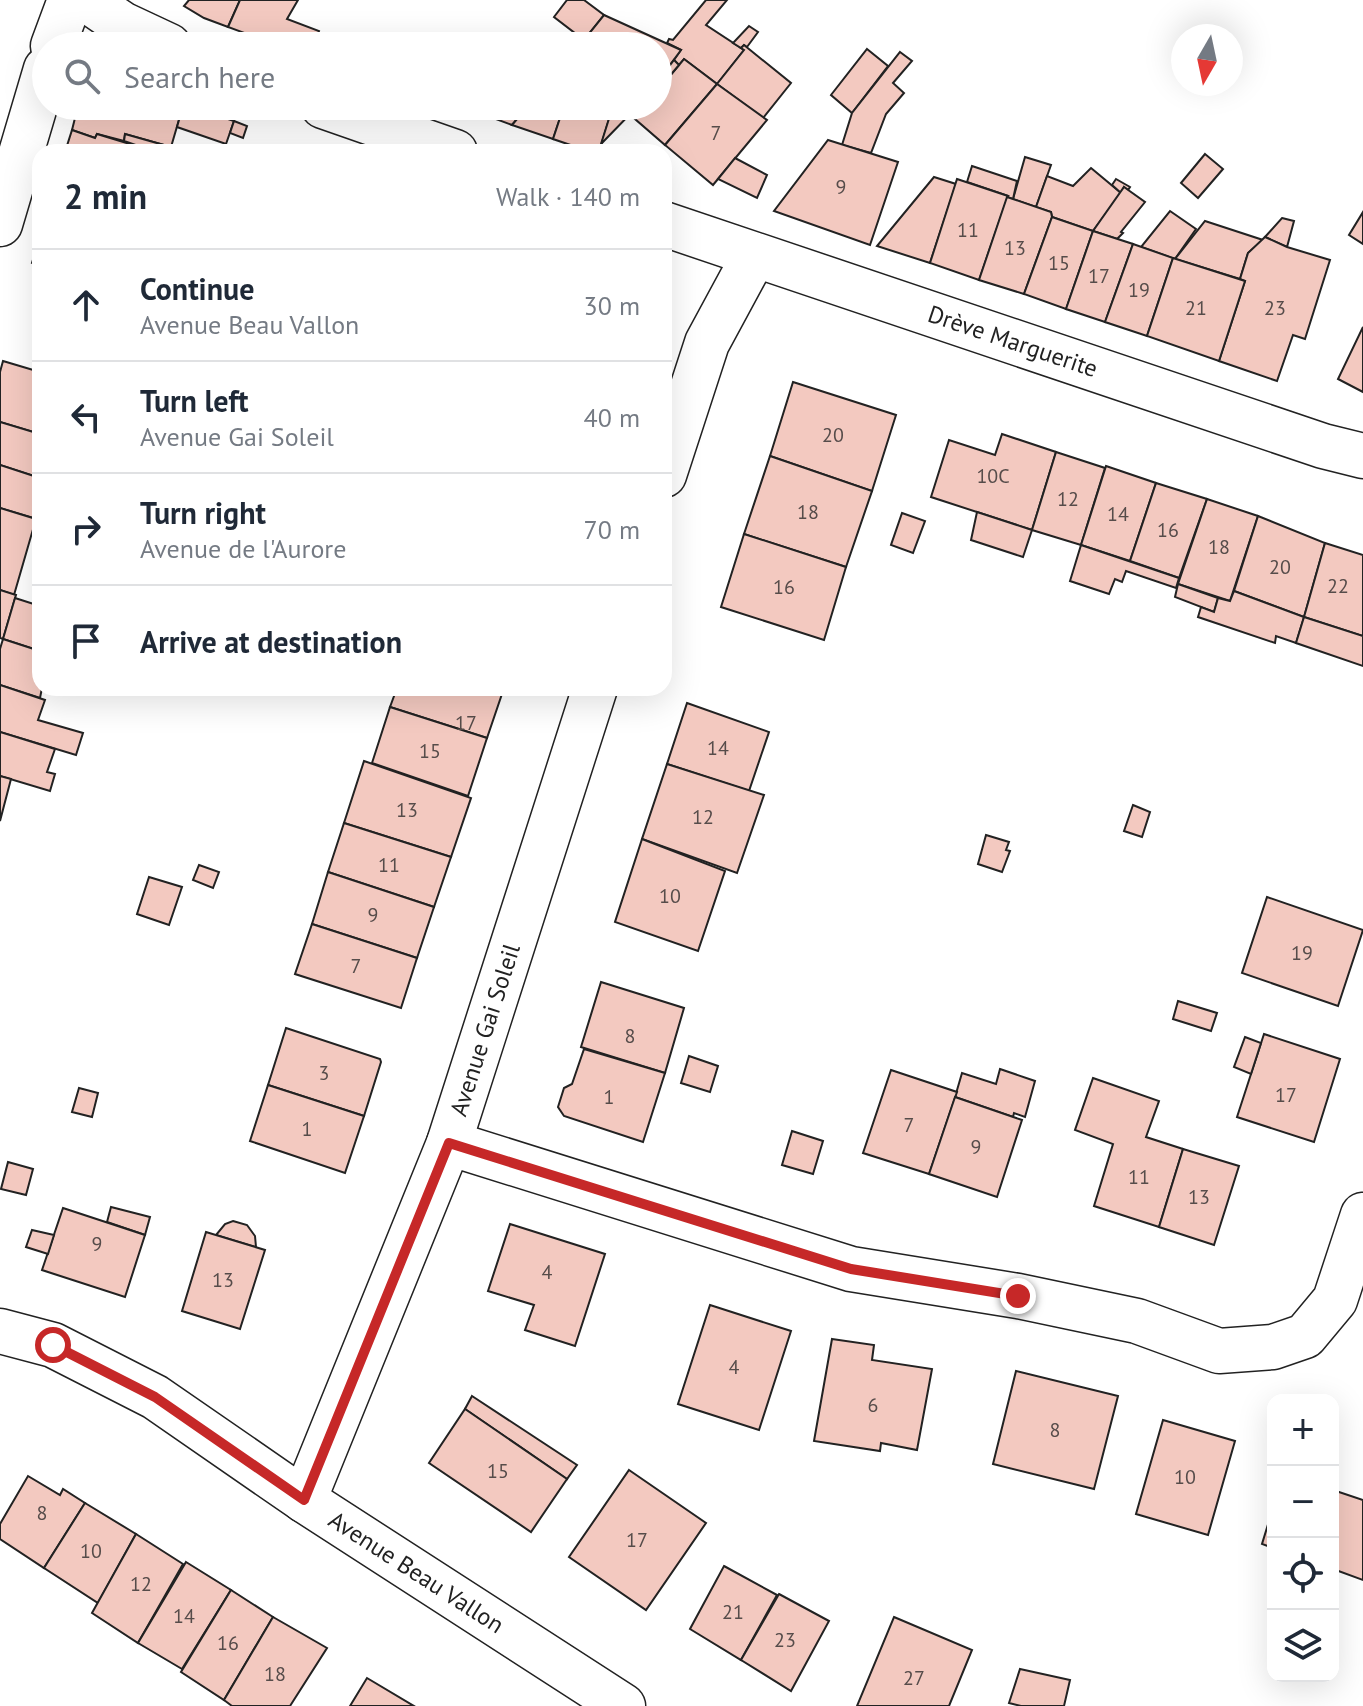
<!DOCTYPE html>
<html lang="en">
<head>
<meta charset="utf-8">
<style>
	:root { --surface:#fff; --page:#f2f2f3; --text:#1f2937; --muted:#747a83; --line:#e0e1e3 }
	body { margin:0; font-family:"PT Sans",sans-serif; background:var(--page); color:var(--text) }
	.controls { position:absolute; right:24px; bottom:24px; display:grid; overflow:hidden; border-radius:16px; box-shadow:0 8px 32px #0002 }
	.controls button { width:72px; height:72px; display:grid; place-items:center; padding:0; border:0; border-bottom:2px solid var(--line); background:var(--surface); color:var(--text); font:40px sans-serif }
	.compass { position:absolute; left:1171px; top:24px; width:72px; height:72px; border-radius:50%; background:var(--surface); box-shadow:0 8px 32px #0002; rotate:189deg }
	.stop { position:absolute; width:24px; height:24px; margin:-18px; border:6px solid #c62828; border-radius:50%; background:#fff }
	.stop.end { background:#c62828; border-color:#fff; box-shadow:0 2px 8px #0008 }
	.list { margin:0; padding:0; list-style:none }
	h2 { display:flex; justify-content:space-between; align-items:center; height:104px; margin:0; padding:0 32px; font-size:34px }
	h2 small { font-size:26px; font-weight:400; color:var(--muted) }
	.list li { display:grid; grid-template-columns:52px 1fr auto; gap:24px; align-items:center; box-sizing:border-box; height:112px; padding:0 32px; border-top:2px solid var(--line) }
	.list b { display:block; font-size:30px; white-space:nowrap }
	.list p { margin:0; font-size:26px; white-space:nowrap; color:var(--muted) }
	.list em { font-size:26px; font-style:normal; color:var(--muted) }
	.icon { flex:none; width:44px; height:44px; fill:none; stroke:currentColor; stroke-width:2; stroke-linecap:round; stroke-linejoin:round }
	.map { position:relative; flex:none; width:1363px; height:1706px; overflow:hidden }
	.search { position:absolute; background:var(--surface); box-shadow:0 8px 32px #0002; left:32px; top:32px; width:640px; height:88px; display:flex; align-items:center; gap:20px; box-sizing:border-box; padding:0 28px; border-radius:44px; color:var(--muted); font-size:30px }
	.panel { position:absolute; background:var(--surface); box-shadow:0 8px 32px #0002; left:32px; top:144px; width:640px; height:552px; border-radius:24px }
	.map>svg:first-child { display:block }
	.building { fill:#f3c9c0; stroke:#222; stroke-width:2 }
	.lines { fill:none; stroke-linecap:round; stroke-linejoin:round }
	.minor-casing { stroke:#222; stroke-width:47 }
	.minor { stroke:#fff; stroke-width:44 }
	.route { stroke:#c62828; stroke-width:10 }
	.labels { text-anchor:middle; stroke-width:6; stroke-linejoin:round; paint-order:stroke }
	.number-label { font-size:20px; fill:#564c4a }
	.street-label { font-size:24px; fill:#222; stroke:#fff }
</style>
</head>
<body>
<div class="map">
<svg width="1363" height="1706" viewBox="0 0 1363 1706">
	<rect width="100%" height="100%" fill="#fff"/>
	<g class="building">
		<path d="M189,0H240L228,27L204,18L184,6Z"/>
		<path d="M240,0H298L287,19L319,31L314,46H280L228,27Z"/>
		<path d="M567,0H584L604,15L584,40L554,17Z"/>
		<path d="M706,0H727L706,25L744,50L717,84L684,59L679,65L674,60L681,50L667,43L669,39L673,40Z"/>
		<path d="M604,15L681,50L658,81V46H579Z"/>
		<path d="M749,26L758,32L747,47L744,45L741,48L733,43Z"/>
		<path d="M744,45L791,83L763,118L717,84L744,50L741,48Z"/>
		<path d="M867,49L888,66L852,113L831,95Z"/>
		<path d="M900,52L912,61L893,83L904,93L886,114L871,153L842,145L852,113Z"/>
		<path d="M684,59L717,84L665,145L635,119L645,106H658V90Z"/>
		<path d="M674,60L679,65L658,90V81Z"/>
		<path d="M717,84L767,120L713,185L665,145Z"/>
		<path d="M78,106H183L171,147L125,134L124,141L97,134L95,138L72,130Z"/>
		<path d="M183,106H189L234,121L226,144L177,127Z"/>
		<path d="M492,106H528L512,125L485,115Z"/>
		<path d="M528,106H564L553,139L512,125Z"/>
		<path d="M564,106H613L599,152H591L553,139Z"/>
		<path d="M613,106H638L601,144Z"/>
		<path d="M234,121L247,126L243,138L230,133Z"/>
		<path d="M72,130L95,138L97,134L153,151L152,152H65Z"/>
		<path d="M125,134L171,147L170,152H152L153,151L124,141Z"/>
		<path d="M828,140L898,162L870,245L774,211Z"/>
		<path d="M1205,154L1223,169L1198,198L1181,183Z"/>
		<path d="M1025,157L1051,165L1036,207L1013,199Z"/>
		<path d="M735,158L767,175L757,198L718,179Z"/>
		<path d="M972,166L1017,181L1013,199L1007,197L1008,196L967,182Z"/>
		<path d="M1091,168L1121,193L1093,231L1052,217L1051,212L1036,207L1047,176L1073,186Z"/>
		<path d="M934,177L956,184L930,263L877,246Z"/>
		<path d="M957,179L1008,196L979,280L930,263Z"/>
		<path d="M1116,179L1130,187L1128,190L1124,187L1121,193L1112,185Z"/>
		<path d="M1124,187L1145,202L1121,232L1123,233L1117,239L1093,231Z"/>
		<path d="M1007,197L1051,212L1052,217L1024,294L979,280Z"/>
		<path d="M1170,211L1196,229L1175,259L1141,247Z"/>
		<path d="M1363,212V244L1349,235Z"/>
		<path d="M1052,217L1093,231L1066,309L1024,294Z"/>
		<path d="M1282,218L1294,221L1287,247L1265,237Z"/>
		<path d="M1205,221L1263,240L1248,253L1240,279L1175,259Z"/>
		<path d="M1093,231L1133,244L1105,322L1066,309Z"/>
		<path d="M40,237V266L32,263Z"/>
		<path d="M1265,237L1287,247L1330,260L1305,339L1293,335L1277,381L1219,361L1245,281L1240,279L1248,253Z"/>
		<path d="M1133,244L1173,258L1147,336L1105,322Z"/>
		<path d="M1173,258L1245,281L1219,361L1147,336Z"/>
		<path d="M1363,327V392L1338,379Z"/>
		<path d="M3,361L40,372V434L0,422V372Z"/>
		<path d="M793,382L896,415L872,491L770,456Z"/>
		<path d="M0,422L40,434V478L0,465Z"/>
		<path d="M1002,434L1056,452L1032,530L931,497L949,440L995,455Z"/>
		<path d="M1056,452L1105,468L1081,545L1032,530Z"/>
		<path d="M770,456L872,491L846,567L744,534Z"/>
		<path d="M0,465L40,478V520L0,508Z"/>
		<path d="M1106,466L1156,483L1130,561L1081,545Z"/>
		<path d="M1156,483L1207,499L1179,578L1130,561Z"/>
		<path d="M1207,499L1258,516L1230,601L1178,584Z"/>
		<path d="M0,508L36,519L14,595L0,590Z"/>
		<path d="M977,512L1032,530L1023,557L971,540Z"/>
		<path d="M902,513L925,521L913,553L891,545Z"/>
		<path d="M1258,516L1325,543L1304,617L1234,591Z"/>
		<path d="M744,534L846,567L824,640L721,607Z"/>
		<path d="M1325,543L1363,555V636L1304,617Z"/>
		<path d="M1081,545L1179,578L1176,588L1126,571L1122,582L1115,579L1109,594L1070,581Z"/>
		<path d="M1178,584L1218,598L1214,612L1175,597Z"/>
		<path d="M0,590L16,595L3,639L0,638Z"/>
		<path d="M1234,591L1304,617L1296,643L1276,636L1275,643L1198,617L1201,607L1214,612L1218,598L1230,601Z"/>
		<path d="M15,598L40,606V651L3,639Z"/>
		<path d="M1304,617L1363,636V666L1296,643Z"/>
		<path d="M3,639L40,651V688H42L40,698L0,685V649Z"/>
		<path d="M0,685L45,700L38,720L83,733L76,755L0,732Z"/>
		<path d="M397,688H504L487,738L390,707Z"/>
		<path d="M687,703L769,732L749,791L667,764Z"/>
		<path d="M390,707L487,738L468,796L372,763Z"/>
		<path d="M0,732L55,749L47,772L55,774L50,791L0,776Z"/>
		<path d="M364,761L471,798L451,857L344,823Z"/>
		<path d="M667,764L764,795L737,873L642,839Z"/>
		<path d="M0,776L11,779L0,821Z"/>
		<path d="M1133,805L1150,812L1142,837L1124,831Z"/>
		<path d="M344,823L451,857L434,907L328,872Z"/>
		<path d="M986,835L1009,842L1006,850L1010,851L1002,872L978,864Z"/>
		<path d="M642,839L725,871L698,951L615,922Z"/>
		<path d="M199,865L219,872L213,888L193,880Z"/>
		<path d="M328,872L434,907L417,958L312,924Z"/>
		<path d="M149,877L182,887L169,925L137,914Z"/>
		<path d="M1267,897L1363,930L1338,1006L1242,973Z"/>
		<path d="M312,924L417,958L401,1008L295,974Z"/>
		<path d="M601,982L684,1008L665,1073L581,1047Z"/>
		<path d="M1178,1001L1217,1013L1211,1031L1173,1019Z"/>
		<path d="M286,1028L380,1059L381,1062L364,1116L268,1085Z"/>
		<path d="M1264,1034L1340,1059L1314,1142L1237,1117Z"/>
		<path d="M1245,1037L1261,1043L1251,1074L1234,1067Z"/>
		<path d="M584,1049L665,1073L643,1142L564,1116L558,1107L564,1088L572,1084Z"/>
		<path d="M689,1056L718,1066L710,1092L681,1083Z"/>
		<path d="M1000,1069L1035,1081L1025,1117L1014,1113L1013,1117L955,1097L962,1073L996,1084Z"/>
		<path d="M891,1070L957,1092L929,1174L863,1153Z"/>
		<path d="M1093,1078L1159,1101L1146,1137L1183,1149L1159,1227L1094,1206L1113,1144L1075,1130Z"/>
		<path d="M268,1085L364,1116L345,1173L250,1141Z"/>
		<path d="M79,1088L98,1093L92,1117L72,1112Z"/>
		<path d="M955,1097L1022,1120L997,1197L929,1174Z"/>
		<path d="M792,1131L823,1141L813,1174L782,1165Z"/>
		<path d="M1183,1149L1239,1166L1214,1245L1159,1227Z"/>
		<path d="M8,1162L33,1169L26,1195L1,1189Z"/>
		<path d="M111,1207L150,1217L145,1235L107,1222Z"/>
		<path d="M63,1208L145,1235L125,1297L42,1270Z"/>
		<path d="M233,1221L247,1225L255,1236L256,1247L216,1235L225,1224Z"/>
		<path d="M510,1224L605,1254L575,1346L525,1330L534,1305L488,1291Z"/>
		<path d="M32,1230L54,1235L48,1254L26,1247Z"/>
		<path d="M206,1232L265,1250L240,1329L182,1311Z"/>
		<path d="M710,1305L791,1331L759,1430L678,1404Z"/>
		<path d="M832,1339L874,1345L872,1360L932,1369L917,1450L881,1443L880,1451L814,1441Z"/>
		<path d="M1016,1371L1118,1396L1094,1489L993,1464Z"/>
		<path d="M472,1396L577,1465L567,1479L465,1409Z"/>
		<path d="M465,1409L567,1479L531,1532L429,1463Z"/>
		<path d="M1163,1420L1235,1441L1208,1535L1136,1514Z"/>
		<path d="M629,1470L706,1523L646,1610L569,1557Z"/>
		<path d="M28,1476L60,1495L63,1489L85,1503L44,1568L0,1539V1524Z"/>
		<path d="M1333,1490L1363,1500V1580L1333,1569Z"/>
		<path d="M85,1503L136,1534L98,1603L44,1568Z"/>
		<path d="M1273,1508V1548L1262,1544Z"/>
		<path d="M136,1534L183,1564L138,1643L92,1613Z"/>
		<path d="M186,1562L231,1590L182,1669L138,1643Z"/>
		<path d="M724,1566L777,1595L741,1660L690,1629Z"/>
		<path d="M231,1590L273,1617L224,1700L181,1672Z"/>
		<path d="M779,1594L829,1621L791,1691L741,1660Z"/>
		<path d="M273,1617L327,1648L290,1706H232L224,1700Z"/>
		<path d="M894,1617L972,1650L949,1706H857Z"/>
		<path d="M1020,1669L1070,1680L1064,1706H1021L1009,1703Z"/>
		<path d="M367,1678L414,1706H350Z"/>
	</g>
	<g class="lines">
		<g class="minor-casing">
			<g id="minor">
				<path d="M87,0L122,24L169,46"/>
				<path d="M53,46L70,0"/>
				<path d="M323,106L455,152"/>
				<path d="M0,224L46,69"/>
				<path id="s1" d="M664,224L1323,446L1363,456"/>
				<path d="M664,475L707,343L754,256"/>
				<path d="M449,1143L851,1269L1018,1296L1137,1321L1219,1351L1273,1347L1305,1336L1335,1300L1363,1215"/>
				<path id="s2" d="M0,1331L53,1345L155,1397L304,1500L623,1706"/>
				<path id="s3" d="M304,1500L449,1143L595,688"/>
			</g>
		</g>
		<use href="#minor" class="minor"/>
	</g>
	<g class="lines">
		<path class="route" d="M53,1345L155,1397L304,1500L449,1143L851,1269L1018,1296"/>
	</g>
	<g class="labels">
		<g class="number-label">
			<text x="716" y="140">7</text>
			<text x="841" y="194">9</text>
			<text x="968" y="237">11</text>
			<text x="1015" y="255">13</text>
			<text x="1059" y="270">15</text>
			<text x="1099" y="283">17</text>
			<text x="1139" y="297">19</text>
			<text x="1196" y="315">21</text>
			<text x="1275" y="315">23</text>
			<text x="833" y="442">20</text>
			<text x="993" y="483">10C</text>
			<text x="1068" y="506">12</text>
			<text x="808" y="519">18</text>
			<text x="1118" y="521">14</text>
			<text x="1168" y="537">16</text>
			<text x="1219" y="554">18</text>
			<text x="1280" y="574">20</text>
			<text x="1338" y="593">22</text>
			<text x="784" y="594">16</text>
			<text x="466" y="730">17</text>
			<text x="718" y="755">14</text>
			<text x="430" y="758">15</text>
			<text x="407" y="817">13</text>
			<text x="703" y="824">12</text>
			<text x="389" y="872">11</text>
			<text x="670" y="903">10</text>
			<text x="373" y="922">9</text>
			<text x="1302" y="960">19</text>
			<text x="356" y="973">7</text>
			<text x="630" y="1043">8</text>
			<text x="324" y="1080">3</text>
			<text x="1286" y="1102">17</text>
			<text x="609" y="1104">1</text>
			<text x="909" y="1132">7</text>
			<text x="307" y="1136">1</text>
			<text x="976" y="1154">9</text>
			<text x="1139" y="1184">11</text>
			<text x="1199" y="1204">13</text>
			<text x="97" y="1251">9</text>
			<text x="547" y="1279">4</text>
			<text x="223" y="1287">13</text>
			<text x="734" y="1374">4</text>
			<text x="873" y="1412">6</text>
			<text x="1055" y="1437">8</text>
			<text x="498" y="1478">15</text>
			<text x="1185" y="1484">10</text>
			<text x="42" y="1520">8</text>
			<text x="637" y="1547">17</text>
			<text x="91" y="1558">10</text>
			<text x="141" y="1591">12</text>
			<text x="733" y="1619">21</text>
			<text x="184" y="1623">14</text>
			<text x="785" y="1647">23</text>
			<text x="228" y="1650">16</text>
			<text x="275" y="1681">18</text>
			<text x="914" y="1685">27</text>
		</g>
		<g class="street-label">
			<text dy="8" stroke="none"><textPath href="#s1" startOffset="368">Drève Marguerite</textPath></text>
			<text dy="8" stroke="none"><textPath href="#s3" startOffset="504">Avenue Gai Soleil</textPath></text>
			<text dy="8" stroke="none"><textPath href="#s2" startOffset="484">Avenue Beau Vallon</textPath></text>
		</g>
	</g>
</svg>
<div class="controls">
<button>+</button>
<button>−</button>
<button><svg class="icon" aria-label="locate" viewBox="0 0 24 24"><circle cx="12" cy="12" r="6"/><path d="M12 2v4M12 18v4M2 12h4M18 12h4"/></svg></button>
<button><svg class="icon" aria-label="layers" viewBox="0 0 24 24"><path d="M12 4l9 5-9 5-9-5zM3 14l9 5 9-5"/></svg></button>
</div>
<svg class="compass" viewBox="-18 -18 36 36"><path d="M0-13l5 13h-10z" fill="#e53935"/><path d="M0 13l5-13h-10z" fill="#747a83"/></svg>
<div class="stop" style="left:53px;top:1345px"></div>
<div class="stop end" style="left:1018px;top:1296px"></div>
<div class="search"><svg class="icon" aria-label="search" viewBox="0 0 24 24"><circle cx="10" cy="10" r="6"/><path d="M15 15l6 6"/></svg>Search here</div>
<section class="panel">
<h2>2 min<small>Walk · 140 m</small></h2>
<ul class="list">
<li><svg class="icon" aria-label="ahead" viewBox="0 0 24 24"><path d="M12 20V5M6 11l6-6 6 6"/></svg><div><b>Continue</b><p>Avenue Beau Vallon</p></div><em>30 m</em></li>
<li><svg class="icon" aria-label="left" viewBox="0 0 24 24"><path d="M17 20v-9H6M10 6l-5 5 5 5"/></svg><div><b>Turn left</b><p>Avenue Gai Soleil</p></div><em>40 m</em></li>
<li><svg class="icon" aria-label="right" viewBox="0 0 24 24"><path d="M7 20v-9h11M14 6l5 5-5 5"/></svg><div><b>Turn right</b><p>Avenue de l'Aurore</p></div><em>70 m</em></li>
<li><svg class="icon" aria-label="arrive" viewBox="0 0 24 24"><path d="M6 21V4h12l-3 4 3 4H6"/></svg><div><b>Arrive at destination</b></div></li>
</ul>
</section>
</div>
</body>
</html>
